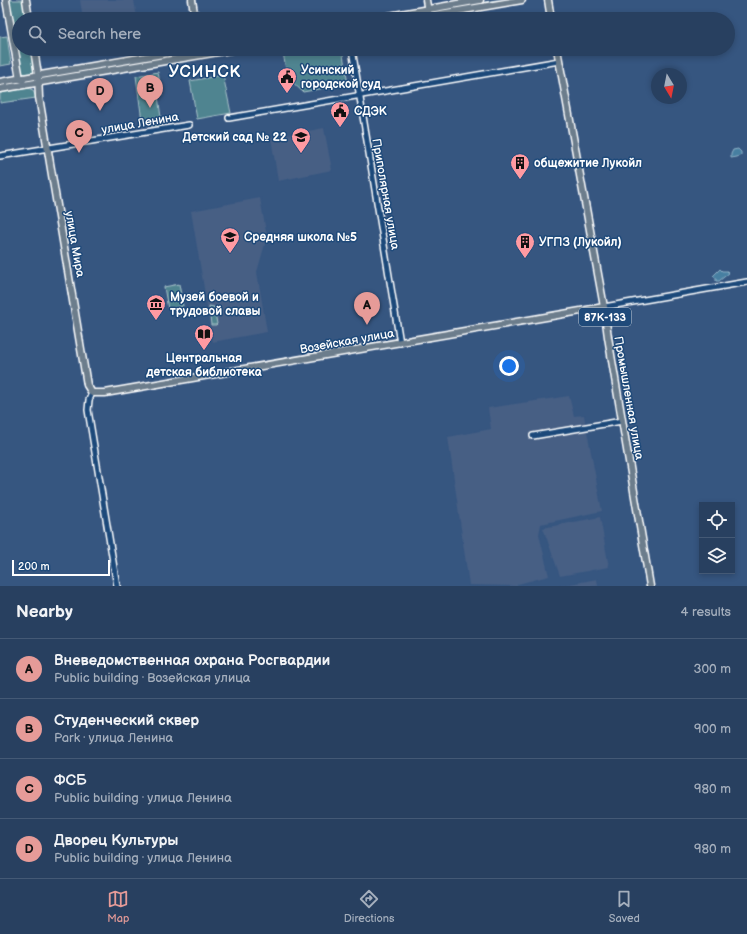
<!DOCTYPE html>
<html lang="en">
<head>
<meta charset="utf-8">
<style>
	:root { --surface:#284060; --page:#304766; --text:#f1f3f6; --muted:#a5afbd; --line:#445975; --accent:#e69b98 }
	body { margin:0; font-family:"Balsamiq Sans",sans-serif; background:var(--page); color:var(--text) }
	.controls { position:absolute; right:12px; bottom:12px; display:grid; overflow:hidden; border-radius:0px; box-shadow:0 2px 6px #0003 }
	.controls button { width:36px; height:36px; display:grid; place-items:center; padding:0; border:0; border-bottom:1px solid var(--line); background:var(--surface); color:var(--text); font:20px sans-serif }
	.compass { position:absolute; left:651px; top:68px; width:36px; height:36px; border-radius:50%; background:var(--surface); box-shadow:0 2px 6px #0003; rotate:170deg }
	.scale { position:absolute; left:12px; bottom:10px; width:98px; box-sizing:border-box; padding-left:4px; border:2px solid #fff; border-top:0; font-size:11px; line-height:14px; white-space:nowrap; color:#fff; -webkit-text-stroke:3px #1f4a7a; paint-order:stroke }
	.you { position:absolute; left:509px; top:366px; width:14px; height:14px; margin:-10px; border:3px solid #fff; border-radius:50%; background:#1a73e8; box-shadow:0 0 0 6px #1a73e833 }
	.badge { display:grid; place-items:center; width:26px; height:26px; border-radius:50%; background:var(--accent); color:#111; font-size:13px; font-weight:700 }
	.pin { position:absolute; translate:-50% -33px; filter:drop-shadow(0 1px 2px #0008) }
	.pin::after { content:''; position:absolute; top:21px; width:14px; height:12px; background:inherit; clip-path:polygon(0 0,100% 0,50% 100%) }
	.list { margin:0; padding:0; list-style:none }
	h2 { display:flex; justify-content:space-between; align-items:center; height:52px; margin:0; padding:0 16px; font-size:17px }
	h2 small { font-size:13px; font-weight:400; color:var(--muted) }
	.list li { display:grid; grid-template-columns:26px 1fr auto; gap:12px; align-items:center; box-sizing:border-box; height:60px; padding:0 16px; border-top:1px solid var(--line) }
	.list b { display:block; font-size:15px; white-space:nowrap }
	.list p { margin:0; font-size:13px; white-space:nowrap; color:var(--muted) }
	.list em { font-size:13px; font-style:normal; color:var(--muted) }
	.icon { flex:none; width:22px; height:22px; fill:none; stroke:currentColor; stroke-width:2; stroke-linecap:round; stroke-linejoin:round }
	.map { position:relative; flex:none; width:747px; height:586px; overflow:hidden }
	.search { position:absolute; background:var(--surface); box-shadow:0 2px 6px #0003; left:12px; right:12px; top:12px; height:44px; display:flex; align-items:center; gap:10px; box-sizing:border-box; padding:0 14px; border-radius:22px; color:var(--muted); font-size:15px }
	.sheet { height:292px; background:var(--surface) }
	nav { display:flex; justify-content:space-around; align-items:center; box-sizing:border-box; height:56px; border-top:1px solid var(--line); background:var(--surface); font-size:11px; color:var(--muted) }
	nav a { display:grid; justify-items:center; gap:2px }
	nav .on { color:var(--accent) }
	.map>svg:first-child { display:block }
	.built { fill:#465f84 }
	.green { fill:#508490; stroke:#a8c2c8 }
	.water { fill:#467fa1; stroke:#90b2c7 }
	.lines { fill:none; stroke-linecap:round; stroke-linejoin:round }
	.minor-casing { stroke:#fff; stroke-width:8 }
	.major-casing { stroke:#fff; stroke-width:9 }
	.minor { stroke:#1f4a7a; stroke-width:5 }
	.major { stroke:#6c7d8c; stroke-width:6 }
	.labels { text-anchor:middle; stroke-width:3; stroke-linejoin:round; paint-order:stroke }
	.shield { fill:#1f4a7a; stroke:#bcc9d7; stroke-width:1 }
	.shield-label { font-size:11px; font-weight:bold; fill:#fff }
	.poi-label { font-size:12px; font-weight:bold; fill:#fff; stroke:#1f4a7a; text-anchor:start }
	.street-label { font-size:12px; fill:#fff; stroke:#1f4a7a }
	.district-label { font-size:16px; font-weight:bold; letter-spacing:1px; fill:#fff; stroke:#1f4a7a }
</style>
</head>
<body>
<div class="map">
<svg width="747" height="586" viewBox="0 0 747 586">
	<rect width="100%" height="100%" fill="#365680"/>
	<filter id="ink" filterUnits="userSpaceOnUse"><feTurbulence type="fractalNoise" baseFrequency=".025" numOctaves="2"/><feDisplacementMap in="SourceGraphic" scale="8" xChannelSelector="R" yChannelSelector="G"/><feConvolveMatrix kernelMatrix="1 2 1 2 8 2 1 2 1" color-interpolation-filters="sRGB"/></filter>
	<g filter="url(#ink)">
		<g class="built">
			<path d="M80,0H134L137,17L128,19H83Z"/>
			<path d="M324,128L332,170L278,181L271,138Z"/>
			<path d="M260,198L267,237L257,272L267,332L213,342L191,211Z"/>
			<path d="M569,396L574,416L584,415L602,511L541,524L539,534L549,576L518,584L517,586L469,585L448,437L491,429L488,408Z"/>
			<path d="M600,517L609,567L560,576L543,528Z"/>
			<path d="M597,579L598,586H560Z"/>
		</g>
		<g class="green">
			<path d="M8,0H23L27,19H19V49H32L35,71L33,73L24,74L21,72Z"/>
			<path d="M496,0H507L434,13V11Z"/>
			<path d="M7,36L11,64L0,66V37Z"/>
			<path d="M300,49H342L348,84L303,92C285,76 287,75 283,52Z"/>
			<path d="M175,55V57L83,73V71Z"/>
			<path d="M158,72L162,95L158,96L162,125L151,126L150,119L142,121L136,76Z"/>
			<path d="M223,75L231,113L197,119L190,81Z"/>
			<path d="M28,88L33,90L36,98L0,103V93Z"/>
			<path d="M179,284L183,306L168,309L164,287Z"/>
			<path d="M209,306L214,307L217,324L216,325H211Z"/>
		</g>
		<g class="water">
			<path d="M738,149L741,152V155L737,157L731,158V154L733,150Z"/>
			<path d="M720,269L722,271H727L729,273L719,281H716V278L713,276Z"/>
		</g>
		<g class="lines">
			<g class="minor-casing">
				<g id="minor">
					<path d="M352,49L400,343"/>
					<path d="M229,118L559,61"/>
					<path d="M0,156L189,125"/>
					<path d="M604,307L747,282"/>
					<path d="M92,393L89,400L88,410L117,586"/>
					<path d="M533,436L622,421"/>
				</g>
			</g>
			<g class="major-casing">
				<g id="major">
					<path d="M6,0L20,79L23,80"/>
					<path d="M26,0L29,19"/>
					<path d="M192,0L195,19"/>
					<path d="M426,0L428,12"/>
					<path d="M548,0L551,19"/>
					<path d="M372,19L480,0"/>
					<path d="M411,19L522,0"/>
					<path d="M34,49L38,75L39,97L87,385L92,393H105L604,307"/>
					<path d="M557,49L604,307L608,337L650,586"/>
					<path d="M0,82L192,49"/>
					<path d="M0,89L236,49"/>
				</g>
			</g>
			<use href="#minor" class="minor"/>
			<use href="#major" class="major"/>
		</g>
	</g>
	<defs>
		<g id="civic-pin" transform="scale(1)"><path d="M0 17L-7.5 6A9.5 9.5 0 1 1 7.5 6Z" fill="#ff9aa2" stroke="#1f4a7a"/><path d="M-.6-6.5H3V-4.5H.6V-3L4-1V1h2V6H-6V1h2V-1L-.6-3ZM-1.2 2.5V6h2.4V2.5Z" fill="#111"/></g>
		<g id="school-pin" transform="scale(1)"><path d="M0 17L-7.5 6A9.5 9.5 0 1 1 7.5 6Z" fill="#ff9aa2" stroke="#1f4a7a"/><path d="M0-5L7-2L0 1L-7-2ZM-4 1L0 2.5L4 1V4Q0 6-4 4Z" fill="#111"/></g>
		<g id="building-pin" transform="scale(1)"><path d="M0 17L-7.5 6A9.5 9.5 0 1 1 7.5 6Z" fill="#ff9aa2" stroke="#1f4a7a"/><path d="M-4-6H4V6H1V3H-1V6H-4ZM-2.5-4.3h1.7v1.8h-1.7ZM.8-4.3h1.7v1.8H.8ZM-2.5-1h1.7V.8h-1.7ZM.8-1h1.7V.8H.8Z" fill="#111"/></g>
		<g id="museum-pin" transform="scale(1)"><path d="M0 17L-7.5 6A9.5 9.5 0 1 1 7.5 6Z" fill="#ff9aa2" stroke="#1f4a7a"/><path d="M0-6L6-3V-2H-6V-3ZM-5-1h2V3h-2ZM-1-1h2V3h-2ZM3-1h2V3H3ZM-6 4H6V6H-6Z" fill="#111"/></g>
		<g id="library-pin" transform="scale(1)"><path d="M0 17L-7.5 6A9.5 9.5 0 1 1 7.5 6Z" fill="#ff9aa2" stroke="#1f4a7a"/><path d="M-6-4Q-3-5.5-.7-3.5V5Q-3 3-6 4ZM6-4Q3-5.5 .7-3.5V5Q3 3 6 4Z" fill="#111"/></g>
	</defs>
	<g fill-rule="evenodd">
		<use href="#civic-pin" x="287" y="77"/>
		<use href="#civic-pin" x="340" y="111"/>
		<use href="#school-pin" x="301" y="137"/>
		<use href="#building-pin" x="520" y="163"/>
		<use href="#school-pin" x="230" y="237"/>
		<use href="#building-pin" x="525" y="242"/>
		<use href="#museum-pin" x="156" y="304"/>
		<use href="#library-pin" x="204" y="334"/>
	</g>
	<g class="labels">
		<rect class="shield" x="579" y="308" width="52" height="18" rx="3"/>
		<g class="shield-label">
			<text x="605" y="321">87К-133</text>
		</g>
		<g class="poi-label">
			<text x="301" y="74">Усинский<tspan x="301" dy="14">городской суд</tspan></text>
			<text x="354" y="115">СДЭК</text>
			<text x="287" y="141" text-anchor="end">Детский сад № 22</text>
			<text x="534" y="167">общежитие Лукойл</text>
			<text x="244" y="241">Средняя школа №5</text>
			<text x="539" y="246">УГПЗ (Лукойл)</text>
			<text x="170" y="301">Музей боевой и<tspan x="170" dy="14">трудовой славы</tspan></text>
			<text x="204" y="362" text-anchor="middle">Центральная<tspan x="204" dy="14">детская библиотека</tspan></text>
		</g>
		<g class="street-label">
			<text transform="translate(140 123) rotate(-10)" y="4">улица Ленина</text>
			<text transform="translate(386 194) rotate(80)" y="4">Приполярная улица</text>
			<text transform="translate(75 244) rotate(80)" y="4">улица Мира</text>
			<text transform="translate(347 341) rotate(-10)" y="4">Возейская улица</text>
			<text transform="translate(629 398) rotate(80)" y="4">Промышленная улица</text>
		</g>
		<g class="district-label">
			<text x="205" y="77">УСИНСК</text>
		</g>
	</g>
</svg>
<div class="controls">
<button><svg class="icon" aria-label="locate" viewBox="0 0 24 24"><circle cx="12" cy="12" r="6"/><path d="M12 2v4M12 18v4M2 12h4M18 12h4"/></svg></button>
<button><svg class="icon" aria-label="layers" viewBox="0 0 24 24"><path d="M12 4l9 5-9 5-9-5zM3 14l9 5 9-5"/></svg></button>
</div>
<svg class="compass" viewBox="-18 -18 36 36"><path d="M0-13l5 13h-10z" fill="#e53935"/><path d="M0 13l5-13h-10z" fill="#a5afbd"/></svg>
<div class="scale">200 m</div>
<div class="you"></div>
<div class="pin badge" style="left:367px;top:325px">A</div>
<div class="pin badge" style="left:150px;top:108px">B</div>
<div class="pin badge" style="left:79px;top:153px">C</div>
<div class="pin badge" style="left:100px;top:111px">D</div>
<div class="search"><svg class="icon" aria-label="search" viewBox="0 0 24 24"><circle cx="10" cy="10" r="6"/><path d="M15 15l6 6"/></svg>Search here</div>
</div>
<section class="sheet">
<h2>Nearby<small>4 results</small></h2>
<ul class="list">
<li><span class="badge">A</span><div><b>Вневедомственная охрана Росгвардии</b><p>Public building · Возейская улица</p></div><em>300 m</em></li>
<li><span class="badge">B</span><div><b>Студенческий сквер</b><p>Park · улица Ленина</p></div><em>900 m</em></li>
<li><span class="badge">C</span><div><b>ФСБ</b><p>Public building · улица Ленина</p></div><em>980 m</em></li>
<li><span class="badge">D</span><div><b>Дворец Культуры</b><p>Public building · улица Ленина</p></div><em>980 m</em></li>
</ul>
</section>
<nav>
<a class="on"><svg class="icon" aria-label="map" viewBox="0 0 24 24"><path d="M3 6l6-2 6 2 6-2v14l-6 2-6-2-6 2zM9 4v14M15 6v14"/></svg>Map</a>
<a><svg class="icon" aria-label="directions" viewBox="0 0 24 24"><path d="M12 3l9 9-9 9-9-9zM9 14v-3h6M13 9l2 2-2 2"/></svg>Directions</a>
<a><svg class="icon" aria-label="saved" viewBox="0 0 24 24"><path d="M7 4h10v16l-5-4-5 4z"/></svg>Saved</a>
</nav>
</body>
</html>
